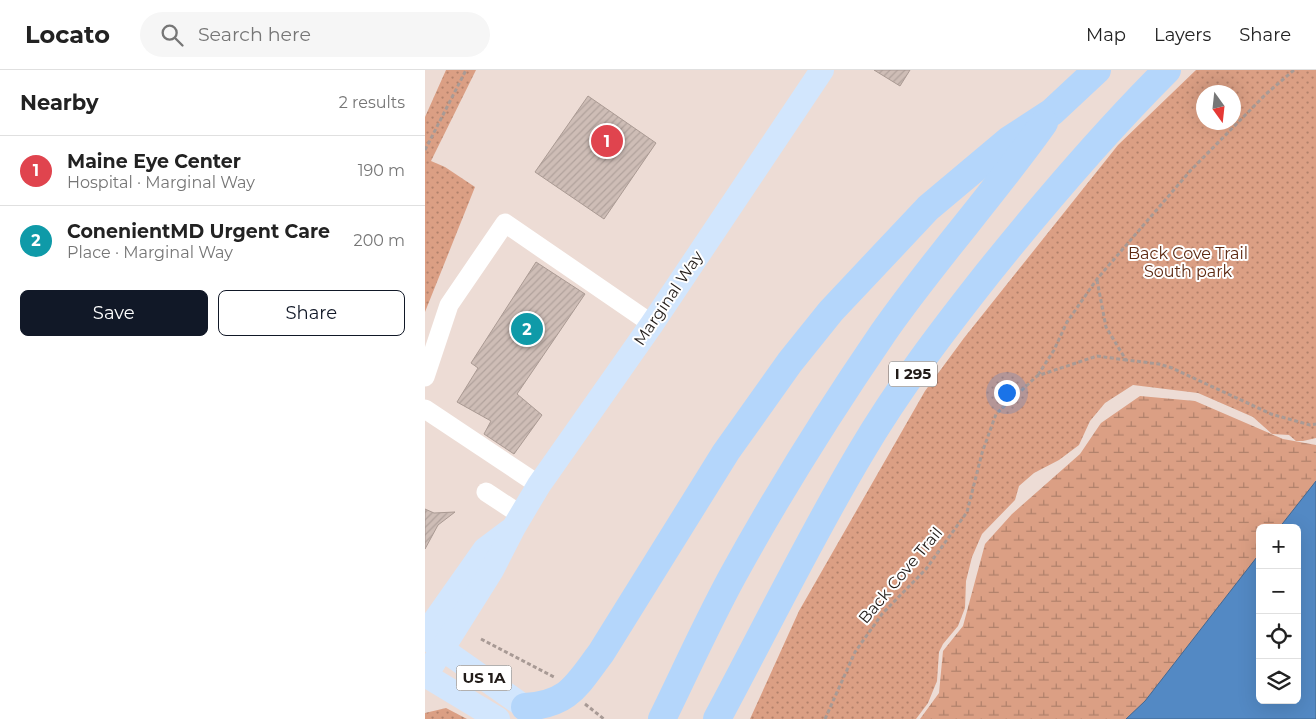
<!DOCTYPE html>
<html lang="en">
<head>
<meta charset="utf-8">
<style>
	:root { --surface:#fff; --page:#f6f6f6; --text:#222; --muted:#767676; --line:#e0e0e0; --accent:#111827 }
	body { margin:0; font-family:Montserrat,sans-serif; background:var(--page); color:var(--text) }
	.controls { position:absolute; right:15px; bottom:15px; display:grid; overflow:hidden; border-radius:8px; box-shadow:0 5px 20px #0002 }
	.controls button { width:45px; height:45px; display:grid; place-items:center; padding:0; border:0; border-bottom:1px solid var(--line); background:var(--surface); color:var(--text); font:25px sans-serif }
	.compass { position:absolute; left:771px; top:15px; width:45px; height:45px; border-radius:50%; background:var(--surface); box-shadow:0 5px 20px #0002; rotate:165deg }
	.you { position:absolute; left:581px; top:322px; width:18px; height:18px; margin:-12px; border:4px solid #fff; border-radius:50%; background:#1a73e8; box-shadow:0 0 0 8px #1a73e833 }
	.badge { display:grid; place-items:center; width:32px; height:32px; border-radius:50%; background:var(--accent); color:#fff; font-size:16px; font-weight:700 }
	.pin { position:absolute; translate:-50% -50%; border:2px solid #fff; box-shadow:0 1px 5px #0006 }
	.list { margin:0; padding:0; list-style:none }
	h2 { display:flex; justify-content:space-between; align-items:center; height:65px; margin:0; padding:0 20px; font-size:21px }
	h2 small { font-size:16px; font-weight:400; color:var(--muted) }
	.list li { display:grid; grid-template-columns:32px 1fr auto; gap:15px; align-items:center; box-sizing:border-box; height:70px; padding:0 20px; border-top:1px solid var(--line) }
	.list b { display:block; font-size:19px; white-space:nowrap }
	.list p { margin:0; font-size:16px; white-space:nowrap; color:var(--muted) }
	.list em { font-size:16px; font-style:normal; color:var(--muted) }
	.actions { display:flex; gap:10px; padding:15px 20px }
	.actions a { flex:1; padding:11px 0; border:1px solid var(--accent); border-radius:8px; text-align:center; font-size:18px; color:var(--accent) }
	.actions .main { background:var(--accent); color:#fff }
	.icon { flex:none; width:28px; height:28px; fill:none; stroke:currentColor; stroke-width:2; stroke-linecap:round; stroke-linejoin:round }
	.map { position:relative; flex:none; width:891px; height:649px; overflow:hidden }
	header { display:flex; align-items:center; gap:30px; box-sizing:border-box; height:70px; padding:0 25px; background:var(--surface); border-bottom:1px solid var(--line) }
	header strong { font-size:24px }
	nav { display:flex; gap:28px; margin-inline-start:auto; font-size:18px }
	.search { width:350px; height:45px; background:var(--page); display:flex; align-items:center; gap:12px; box-sizing:border-box; padding:0 18px; border-radius:28px; color:var(--muted); font-size:19px }
	main { display:flex }
	aside { flex:1; background:var(--surface) }
	.map>svg:first-child { display:block }
	.grass { fill:url(#grass-dots); fill-rule:evenodd }
	.wetland { fill:url(#wetland-marsh); fill-rule:evenodd }
	.water { fill:#5389c4; stroke:#446891 }
	.building { fill:url(#building-hatch); stroke:#aa9a93 }
	.lines { fill:none; stroke-linecap:round; stroke-linejoin:round }
	.path { stroke:#a89a95; stroke-width:3; stroke-dasharray:4 2.5; stroke-linecap:butt }
	.minor { stroke:#fff; stroke-width:19 }
	.major { stroke:#d2e6fd; stroke-width:24 }
	.highway { stroke:#b4d6fb; stroke-width:28 }
	.labels { text-anchor:middle; stroke-width:4; stroke-linejoin:round; paint-order:stroke }
	.shield { fill:#fff; stroke:#64605e; stroke-width:1 }
	.shield-label { font-size:15px; font-weight:bold; fill:#221c19 }
	.park-label { font-size:16px; fill:#5d2a12; stroke:#fff }
	.street-label { font-size:16px; fill:#221c19; stroke:#fff }
</style>
</head>
<body>
<header>
<strong>Locato</strong>
<div class="search"><svg class="icon" aria-label="search" viewBox="0 0 24 24"><circle cx="10" cy="10" r="6"/><path d="M15 15l6 6"/></svg>Search here</div>
<nav><a>Map</a><a>Layers</a><a>Share</a></nav>
</header>
<main>
<aside>
<h2>Nearby<small>2 results</small></h2>
<ul class="list">
<li><span class="badge" style="background:#e0444e">1</span><div><b>Maine Eye Center</b><p>Hospital · Marginal Way</p></div><em>190 m</em></li>
<li><span class="badge" style="background:#0f9aa8">2</span><div><b>ConenientMD Urgent Care</b><p>Place · Marginal Way</p></div><em>200 m</em></li>
</ul>
<div class="actions"><a class="main">Save</a><a>Share</a></div>
</aside>
<div class="map">
<svg width="891" height="649" viewBox="0 0 891 649">
	<defs>
		<pattern id="grass-dots" width="8" height="8" patternUnits="userSpaceOnUse" patternTransform="scale(1.25)"><rect width="8" height="8" fill="#db9f84"/><path d="M2 2h.1M6 6h.1" fill="none" stroke="#b1816b" stroke-width="1.8" stroke-linecap="round"/></pattern>
		<pattern id="wetland-marsh" width="20" height="14" patternUnits="userSpaceOnUse" patternTransform="scale(1.25)"><rect width="20" height="14" fill="#db9f84"/><path d="M1 5h8M5 5V1M11 12h8M15 12V8" fill="none" stroke="#b1816b"/></pattern>
		<pattern id="building-hatch" width="6" height="6" patternUnits="userSpaceOnUse" patternTransform="scale(1.25)"><rect width="6" height="6" fill="#cebdb6"/><path d="M-1 1l2-2M0 6l6-6M5 7l2-2" fill="none" stroke="#b1a29c"/></pattern>
	</defs>
	<rect width="100%" height="100%" fill="#eddcd5"/>
	<g class="grass">
		<path d="M21,0H51L6,91L20,97L50,117L0,242V47Z"/>
		<path d="M771,0H891V368L878,371H871L864,365L847,364L828,347L773,323L708,315L680,333L665,351L654,375L634,390L609,403L594,416L590,430L557,464L547,487L541,511L540,538L533,556L518,574L514,582L512,611L503,633L491,649H325L374,541L500,321L539,268L693,75ZM808,22V52H778V22Z"/>
		<path d="M21,638L42,649H0V643Z"/>
	</g>
	<path class="wetland" d="M715,326L770,331L858,369L891,375V649H495L514,623L518,581L538,556L560,474L587,444L655,384L676,353ZM835,458H872V630H835Z"/>
	<path class="water" d="M891,411V649H701L720,631L835,483V630H872V458H854Z"/>
	<g class="building">
		<path d="M449,0H485L475,16Z"/>
		<path d="M163,26L231,73L179,149L110,102Z"/>
		<path d="M111,192L160,224L92,324L117,345L89,384L59,364L66,351L32,332L53,298L46,293Z"/>
		<path d="M0,439L9,443L30,442L13,455L0,479Z"/>
	</g>
	<g class="lines">
		<g class="path">
			<path d="M0,80L41,0"/>
			<path d="M672,210L681,257L701,290L734,294L747,298L846,344L885,355L891,354"/>
			<path d="M613,305L629,280L642,252L672,209L766,100L841,24L869,0"/>
			<path d="M56,569L129,607"/>
			<path d="M160,634L179,649"/>
			<path d="M400,649L430,582L457,544L501,499L542,442L557,383L571,344L612,306L672,286L701,290"/>
		</g>
		<g class="minor">
			<path d="M0,307L24,235L80,153L227,254"/>
			<path d="M0,339L114,415"/>
			<path d="M61,422L96,445"/>
		</g>
		<g class="major">
			<path d="M0,564L60,479L84,461"/>
			<path d="M6,571L100,637"/>
			<path d="M0,605L73,649"/>
			<path d="M1,605L67,500L89,457L114,415L227,254L397,0"/>
		</g>
		<g class="highway">
			<path d="M100,637C144,634 151,616 176,583L301,382L365,292L406,241L503,138L584,70L627,42L672,0"/>
			<path d="M237,649C260,602 282,553 307,507C353,423 404,342 458,263C508,191 568,125 619,53"/>
			<path d="M292,649C340,560 384,469 436,382C473,319 518,260 563,203C620,132 678,64 742,0"/>
		</g>
	</g>
	<g class="labels">
		<g class="shield">
			<rect x="464" y="291.5" width="48" height="25" rx="4"/>
			<rect x="31.5" y="595.5" width="55" height="25" rx="4"/>
		</g>
		<g class="shield-label">
			<text x="488" y="309">I 295</text>
			<text x="59" y="613">US 1A</text>
		</g>
		<g class="park-label">
			<text x="763" y="189">Back Cove Trail<tspan x="763" dy="18">South park</tspan></text>
		</g>
		<g class="street-label">
			<text transform="translate(243 228) rotate(-56)" y="6">Marginal Way</text>
			<text transform="translate(475 505) rotate(-50)" y="6">Back Cove Trail</text>
		</g>
	</g>
</svg>
<div class="controls">
<button>+</button>
<button>−</button>
<button><svg class="icon" aria-label="locate" viewBox="0 0 24 24"><circle cx="12" cy="12" r="6"/><path d="M12 2v4M12 18v4M2 12h4M18 12h4"/></svg></button>
<button><svg class="icon" aria-label="layers" viewBox="0 0 24 24"><path d="M12 4l9 5-9 5-9-5zM3 14l9 5 9-5"/></svg></button>
</div>
<svg class="compass" viewBox="-18 -18 36 36"><path d="M0-13l5 13h-10z" fill="#e53935"/><path d="M0 13l5-13h-10z" fill="#767676"/></svg>
<div class="you"></div>
<div class="pin badge" style="left:182px;top:71px;background:#e0444e">1</div>
<div class="pin badge" style="left:102px;top:259px;background:#0f9aa8">2</div>
</div>
</main>
</body>
</html>
